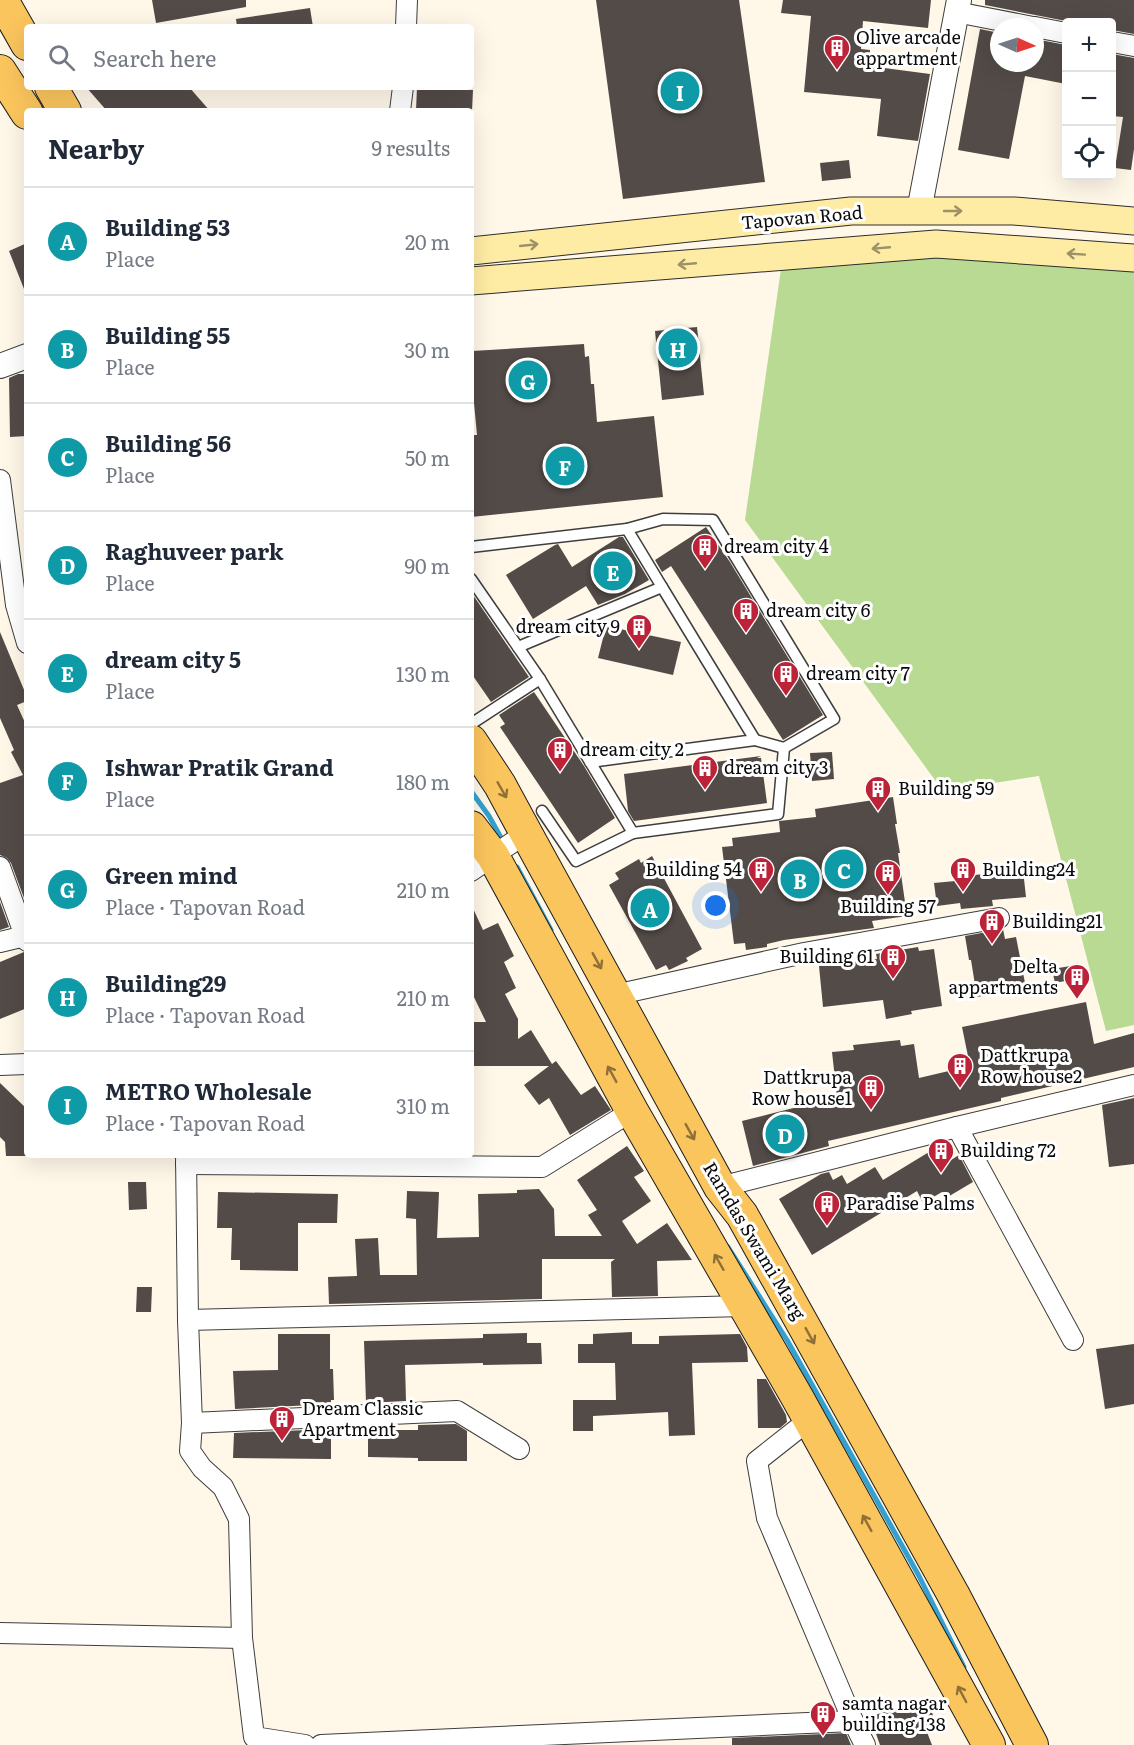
<!DOCTYPE html>
<html lang="en">
<head>
<meta charset="utf-8">
<style>
	:root { --surface:#fff; --page:#f2f2f3; --text:#1f2937; --muted:#747a83; --line:#e0e1e3; --accent:#1a73e8 }
	body { margin:0; font-family:Literata,serif; background:var(--page); color:var(--text) }
	.controls { position:absolute; right:18px; top:18px; display:grid; overflow:hidden; border-radius:6px; box-shadow:0 6px 24px #0002 }
	.controls button { width:54px; height:54px; display:grid; place-items:center; padding:0; border:0; border-bottom:2px solid var(--line); background:var(--surface); color:var(--text); font:30px sans-serif }
	.compass { position:absolute; left:990px; top:18px; width:54px; height:54px; border-radius:50%; background:var(--surface); box-shadow:0 6px 24px #0002; rotate:93deg }
	.you { position:absolute; left:716px; top:906px; width:21px; height:21px; margin:-15px; border:4px solid #fff; border-radius:50%; background:#1a73e8; box-shadow:0 0 0 9px #1a73e833 }
	.badge { display:grid; place-items:center; width:39px; height:39px; border-radius:50%; background:var(--accent); color:#fff; font-size:20px; font-weight:700 }
	.pin { position:absolute; translate:-50% -50%; border:3px solid #fff; box-shadow:0 2px 6px #0006 }
	.list { margin:0; padding:0; list-style:none }
	h2 { display:flex; justify-content:space-between; align-items:center; height:78px; margin:0; padding:0 24px; font-size:26px }
	h2 small { font-size:20px; font-weight:400; color:var(--muted) }
	.list li { display:grid; grid-template-columns:39px 1fr auto; gap:18px; align-items:center; box-sizing:border-box; height:108px; padding:0 24px; border-top:2px solid var(--line) }
	.list b { display:block; font-size:22px; white-space:nowrap }
	.list p { margin:0; font-size:20px; white-space:nowrap; color:var(--muted) }
	.list em { font-size:20px; font-style:normal; color:var(--muted) }
	.icon { flex:none; width:33px; height:33px; fill:none; stroke:currentColor; stroke-width:2; stroke-linecap:round; stroke-linejoin:round }
	.map { position:relative; flex:none; width:1134px; height:1745px; overflow:hidden }
	.search { position:absolute; background:var(--surface); box-shadow:0 6px 24px #0002; left:24px; top:24px; width:450px; height:66px; display:flex; align-items:center; gap:15px; box-sizing:border-box; padding:0 21px; border-radius:6px; color:var(--muted); font-size:22px }
	.panel { position:absolute; background:var(--surface); box-shadow:0 6px 24px #0002; left:24px; top:108px; width:450px; height:1050px; border-radius:6px }
	.map>svg:first-child { display:block }
	.forest { fill:#b9da92 }
	.lines { fill:none; stroke-linecap:round; stroke-linejoin:round }
	.stream { stroke:#33a0cf; stroke-width:5 }
	.building { fill:#534b47 }
	.service-casing { stroke:#3e3e3e; stroke-width:13 }
	.minor-casing { stroke:#3e3e3e; stroke-width:22 }
	.tertiary-casing { stroke:#3e3e3e; stroke-width:26 }
	.secondary-casing { stroke:#2d2d2d; stroke-width:29 }
	.primary-casing { stroke:#1c1c1c; stroke-width:34 }
	.service { stroke:#fff; stroke-width:10 }
	.minor { stroke:#fff; stroke-width:20 }
	.tertiary { stroke:#fff; stroke-width:24 }
	.secondary { stroke:#ffeca4; stroke-width:27 }
	.primary { stroke:#fbc55d; stroke-width:32 }
	.oneway { stroke:#9d9267 }
	.oneway2 { stroke:#8f7138 }
	.labels { text-anchor:middle; stroke-width:6; stroke-linejoin:round; paint-order:stroke }
	.poi-label { font-size:18px; fill:#0b0b0b; stroke:#fff; text-anchor:start }
	.street-label { font-size:18px; fill:#0b0b0b; stroke:#fff }
</style>
</head>
<body>
<div class="map">
<svg width="1134" height="1745" viewBox="0 0 1134 1745">
	<rect width="100%" height="100%" fill="#fff8e9"/>
	<path class="forest" d="M990,247L1134,258V1025L1106,1031L1039,776L943,791L745,520L782,262Z"/>
	<g class="lines">
		<g class="stream">
			<path d="M471,791L489,816L504,843"/>
			<path d="M517,867L551,930"/>
			<path d="M728,1247L787,1340L919,1576L964,1667"/>
		</g>
	</g>
	<g class="building">
		<path d="M152,0H246V7L156,23Z"/>
		<path d="M596,0H739L765,182L623,199Z"/>
		<path d="M783,0H931L928,28L863,21L861,49L870,50L869,66L930,74L918,141L877,136L881,99L804,92L811,16L781,13Z"/>
		<path d="M985,0H1134V34L1112,30V22H1071L985,5Z"/>
		<path d="M310,8L313,27H237L236,19Z"/>
		<path d="M980,29L999,33V63H1035V39L1066,45V84L1025,76L1009,159L958,150Z"/>
		<path d="M1112,54L1134,58V149L1131,170L1115,168L1123,117L1112,116Z"/>
		<path d="M86,87H189L210,111H107Z"/>
		<path d="M417,87L473,90L472,111H416Z"/>
		<path d="M849,160L851,178L822,181L820,163Z"/>
		<path d="M27,243V294H26L9,251Z"/>
		<path d="M697,327L704,395L662,400L655,331Z"/>
		<path d="M584,344L585,357L589,356L591,384H594L597,422L654,416L663,497L471,517V435H477L474,403H471L472,351Z"/>
		<path d="M18,374H27V436L10,437L9,378Z"/>
		<path d="M706,527L730,562L823,715L783,740L671,566L662,572L655,560Z"/>
		<path d="M619,537H623L649,580L625,594L598,605L586,586L533,619L506,575L555,545L558,544L572,567Z"/>
		<path d="M471,592L529,677L491,702L471,673Z"/>
		<path d="M606,626L681,642L673,675L598,658Z"/>
		<path d="M0,632L27,697V701L17,705L27,727V906L11,863L7,858L0,855V783L23,775L11,752L14,750L0,718Z"/>
		<path d="M534,692L584,766L615,818L578,843L500,727L505,724L499,715Z"/>
		<path d="M832,752L834,779L812,781L810,753Z"/>
		<path d="M761,756L757,758H761L767,803L634,821L628,811L624,774Z"/>
		<path d="M893,797L897,824H895L900,853H898L907,916L872,921L874,928L784,940L767,944V947L746,950L745,943L734,944L722,847L733,846L732,838L780,832L779,821L816,817L815,809Z"/>
		<path d="M652,856L702,949L686,958L688,961L669,970L666,965L656,970L609,885L619,879L615,873L639,859L641,863Z"/>
		<path d="M1023,870L1026,897L992,900L993,906L961,909L960,903L937,906L934,883L955,881V877Z"/>
		<path d="M0,902L9,927L0,930Z"/>
		<path d="M471,904L483,930L498,923L514,956L504,962L516,988L505,994L518,1019V1039L531,1030L552,1064L556,1061L581,1095L595,1086L611,1110L570,1135L549,1098L539,1105L524,1085L549,1066H471V1022H486L471,991Z"/>
		<path d="M1003,929L1005,939L1016,937L1026,988L977,997L971,960H969L965,936Z"/>
		<path d="M918,947L919,951L934,949L942,1006L911,1011L912,1014L886,1019L883,1000L823,1007L819,966L877,959L876,954Z"/>
		<path d="M24,952L27,953V1008L0,1019V962Z"/>
		<path d="M1077,965L1080,978L1055,983L1052,969Z"/>
		<path d="M1086,1002L1094,1044L1134,1033V1067L1001,1098V1101L828,1141L829,1146L753,1166L742,1121L837,1097L832,1052L854,1050L853,1045L900,1040L901,1046L914,1044L919,1078L970,1066L962,1027Z"/>
		<path d="M0,1083L27,1109V1156H6L5,1142L0,1137Z"/>
		<path d="M1134,1098V1164L1109,1167L1102,1105Z"/>
		<path d="M627,1146L644,1171L634,1177L651,1201L622,1221L637,1244L667,1223L692,1260L657,1261L658,1296L612,1297L611,1262L615,1259H542V1299L329,1304L328,1277L357,1276L355,1239L378,1238L380,1275H417L416,1219L406,1218L407,1191L439,1192L437,1238L479,1237L478,1194L517,1193V1190L539,1189L554,1209L555,1236H602L588,1215L597,1210L577,1180Z"/>
		<path d="M929,1152L934,1160L944,1154L948,1162L959,1155L973,1182L946,1198L942,1192L923,1203L917,1191L812,1255L779,1199L821,1174L829,1172L833,1180L842,1175L847,1184L875,1167L883,1180Z"/>
		<path d="M128,1182H146L147,1209L129,1210Z"/>
		<path d="M218,1192L338,1194L337,1223H298V1271L240,1270V1260H231L232,1228H217Z"/>
		<path d="M137,1287H152L151,1312H136Z"/>
		<path d="M632,1332V1344H659V1336L740,1334L747,1347L748,1362L692,1363L695,1435L669,1436L668,1412L593,1416V1431H573V1400H616L615,1363H578V1344H593V1334Z"/>
		<path d="M527,1333V1343H541L542,1364L483,1365V1363L405,1365L406,1401L366,1403L364,1341L483,1338V1334Z"/>
		<path d="M278,1334H330V1369H333L334,1400H331V1404L235,1409L233,1371L278,1370Z"/>
		<path d="M1134,1344V1404L1105,1409L1096,1349Z"/>
		<path d="M757,1379H766L786,1415L787,1422L780,1428H758Z"/>
		<path d="M456,1424L467,1431V1461H418V1458L368,1457V1430H418V1425Z"/>
		<path d="M331,1429V1459L233,1458L234,1433Z"/>
		<path d="M926,1697L936,1723L925,1727L932,1745H880L870,1717Z"/>
		<path d="M846,1733L851,1745H732V1738Z"/>
	</g>
	<g class="lines">
		<g class="service-casing">
			<g id="service">
				<path d="M627,529L662,587"/>
				<path d="M471,547L627,529L663,519L713,520L834,719L784,748L778,814L633,833L540,679L471,579"/>
				<path d="M518,647L662,587L755,740L590,762"/>
				<path d="M471,724L540,679"/>
				<path d="M755,740L784,748"/>
				<path d="M542,811L576,861L633,833"/>
			</g>
		</g>
		<g class="minor-casing">
			<g id="minor">
				<path d="M956,12L1033,27"/>
				<path d="M406,27L407,0"/>
				<path d="M1035,27L1066,33"/>
				<path d="M1112,42L1134,46"/>
				<path d="M400,111L403,87"/>
				<path d="M0,480L16,605L27,643"/>
				<path d="M0,867L25,936"/>
				<path d="M471,871L526,833"/>
				<path d="M0,942L25,936L27,941"/>
				<path d="M615,995L804,953L999,918"/>
				<path d="M0,1065L27,1064"/>
				<path d="M957,1127L1073,1340"/>
				<path d="M186,1155L188,1320L744,1306"/>
				<path d="M186,1164L542,1167L632,1111"/>
				<path d="M720,1187L957,1127L1134,1085"/>
				<path d="M188,1320L192,1423L457,1411L519,1449"/>
				<path d="M809,1420L757,1461L767,1518L853,1721L865,1745"/>
				<path d="M192,1423L190,1451L202,1468L223,1487L239,1519L242,1638L254,1737L305,1745"/>
				<path d="M0,1633L242,1638"/>
				<path d="M321,1745L853,1721"/>
			</g>
		</g>
		<g class="tertiary-casing">
			<g id="tertiary">
				<path d="M919,211L959,0"/>
				<path d="M0,366L27,356"/>
			</g>
		</g>
		<g class="secondary-casing">
			<g id="secondary">
				<path d="M471,251L851,211H1014L1134,221"/>
				<path d="M471,281L936,244L1134,258"/>
			</g>
		</g>
		<g class="primary-casing">
			<g id="primary">
				<path d="M2,0L27,44"/>
				<path d="M0,71L27,113"/>
				<path d="M51,87L65,111"/>
				<path d="M471,741L500,785L526,833L720,1187L742,1215L953,1594L1032,1745"/>
				<path d="M471,827L493,856L632,1111L797,1397L989,1745"/>
			</g>
		</g>
		<use href="#service" class="service"/>
		<use href="#minor" class="minor"/>
		<use href="#tertiary" class="tertiary"/>
		<use href="#secondary" class="secondary"/>
		<use href="#primary" class="primary"/>
	</g>
	<defs><path id="oneway-shaft" d="M-6 0H5M1.5-3L5.5 0L1.5 3" fill="none" stroke-width="1.6" stroke-linecap="round" stroke-linejoin="round" transform="scale(1.5)"/></defs>
	<g class="oneway">
		<use href="#oneway-shaft" transform="translate(953 211)"/>
		<use href="#oneway-shaft" transform="translate(529 245) rotate(-6)"/>
		<use href="#oneway-shaft" transform="translate(881 248) rotate(175)"/>
		<use href="#oneway-shaft" transform="translate(1076 254) rotate(-176)"/>
		<use href="#oneway-shaft" transform="translate(687 264) rotate(175)"/>
	</g>
	<g class="oneway2">
		<use href="#oneway-shaft" transform="translate(502 790) rotate(60)"/>
		<use href="#oneway-shaft" transform="translate(597 961) rotate(61)"/>
		<use href="#oneway-shaft" transform="translate(612 1074) rotate(-119)"/>
		<use href="#oneway-shaft" transform="translate(690 1132) rotate(61)"/>
		<use href="#oneway-shaft" transform="translate(719 1262) rotate(-120)"/>
		<use href="#oneway-shaft" transform="translate(810 1336) rotate(61)"/>
		<use href="#oneway-shaft" transform="translate(867 1523) rotate(-119)"/>
		<use href="#oneway-shaft" transform="translate(962 1694) rotate(-118)"/>
	</g>
	<defs>
		<g id="building-pin" transform="scale(1.35)"><path d="M0 17L-7.5 6A9.5 9.5 0 1 1 7.5 6Z" fill="#bc2238" stroke="#fff"/><path d="M-4-6H4V6H1V3H-1V6H-4ZM-2.5-4.3h1.7v1.8h-1.7ZM.8-4.3h1.7v1.8H.8ZM-2.5-1h1.7V.8h-1.7ZM.8-1h1.7V.8H.8Z" fill="#fff"/></g>
	</defs>
	<g fill-rule="evenodd">
		<use href="#building-pin" x="837" y="48"/>
		<use href="#building-pin" x="705" y="547"/>
		<use href="#building-pin" x="746" y="611"/>
		<use href="#building-pin" x="639" y="627"/>
		<use href="#building-pin" x="786" y="674"/>
		<use href="#building-pin" x="560" y="750"/>
		<use href="#building-pin" x="705" y="768"/>
		<use href="#building-pin" x="878" y="789"/>
		<use href="#building-pin" x="761" y="870"/>
		<use href="#building-pin" x="963" y="870"/>
		<use href="#building-pin" x="888" y="873"/>
		<use href="#building-pin" x="992" y="922"/>
		<use href="#building-pin" x="893" y="957"/>
		<use href="#building-pin" x="1077" y="977"/>
		<use href="#building-pin" x="960" y="1066"/>
		<use href="#building-pin" x="871" y="1088"/>
		<use href="#building-pin" x="941" y="1151"/>
		<use href="#building-pin" x="827" y="1204"/>
		<use href="#building-pin" x="282" y="1419"/>
		<use href="#building-pin" x="823" y="1714"/>
	</g>
	<g class="labels">
		<g class="poi-label">
			<text x="856" y="44">Olive arcade<tspan x="856" dy="21">appartment</tspan></text>
			<text x="724" y="553">dream city 4</text>
			<text x="766" y="617">dream city 6</text>
			<text x="620" y="633" text-anchor="end">dream city 9</text>
			<text x="806" y="680">dream city 7</text>
			<text x="580" y="756">dream city 2</text>
			<text x="724" y="774">dream city 3</text>
			<text x="898" y="795">Building 59</text>
			<text x="742" y="876" text-anchor="end">Building 54</text>
			<text x="982" y="876">Building24</text>
			<text x="888" y="913" text-anchor="middle">Building 57</text>
			<text x="1012" y="928">Building21</text>
			<text x="874" y="963" text-anchor="end">Building 61</text>
			<text x="1058" y="973" text-anchor="end">Delta<tspan x="1058" dy="21">appartments</tspan></text>
			<text x="980" y="1062">Dattkrupa<tspan x="980" dy="21">Row house2</tspan></text>
			<text x="852" y="1084" text-anchor="end">Dattkrupa<tspan x="852" dy="21">Row house1</tspan></text>
			<text x="960" y="1157">Building 72</text>
			<text x="846" y="1210">Paradise Palms</text>
			<text x="302" y="1415">Dream Classic<tspan x="302" dy="21">Apartment</tspan></text>
			<text x="842" y="1710">samta nagar<tspan x="842" dy="21">building 138</tspan></text>
		</g>
		<g class="street-label">
			<text transform="translate(802 218) rotate(-5)" y="6">Tapovan Road</text>
			<text transform="translate(754 1241) rotate(59)" y="6">Ramdas Swami Marg</text>
		</g>
	</g>
</svg>
<div class="controls">
<button>+</button>
<button>−</button>
<button><svg class="icon" aria-label="locate" viewBox="0 0 24 24"><circle cx="12" cy="12" r="6"/><path d="M12 2v4M12 18v4M2 12h4M18 12h4"/></svg></button>
</div>
<svg class="compass" viewBox="-18 -18 36 36"><path d="M0-13l5 13h-10z" fill="#e53935"/><path d="M0 13l5-13h-10z" fill="#747a83"/></svg>
<div class="you"></div>
<div class="pin badge" style="left:650px;top:908px;background:#0f9aa8">A</div>
<div class="pin badge" style="left:800px;top:879px;background:#0f9aa8">B</div>
<div class="pin badge" style="left:844px;top:869px;background:#0f9aa8">C</div>
<div class="pin badge" style="left:785px;top:1134px;background:#0f9aa8">D</div>
<div class="pin badge" style="left:613px;top:571px;background:#0f9aa8">E</div>
<div class="pin badge" style="left:565px;top:466px;background:#0f9aa8">F</div>
<div class="pin badge" style="left:528px;top:380px;background:#0f9aa8">G</div>
<div class="pin badge" style="left:678px;top:348px;background:#0f9aa8">H</div>
<div class="pin badge" style="left:680px;top:91px;background:#0f9aa8">I</div>
<div class="search"><svg class="icon" aria-label="search" viewBox="0 0 24 24"><circle cx="10" cy="10" r="6"/><path d="M15 15l6 6"/></svg>Search here</div>
<section class="panel">
<h2>Nearby<small>9 results</small></h2>
<ul class="list">
<li><span class="badge" style="background:#0f9aa8">A</span><div><b>Building 53</b><p>Place</p></div><em>20 m</em></li>
<li><span class="badge" style="background:#0f9aa8">B</span><div><b>Building 55</b><p>Place</p></div><em>30 m</em></li>
<li><span class="badge" style="background:#0f9aa8">C</span><div><b>Building 56</b><p>Place</p></div><em>50 m</em></li>
<li><span class="badge" style="background:#0f9aa8">D</span><div><b>Raghuveer park</b><p>Place</p></div><em>90 m</em></li>
<li><span class="badge" style="background:#0f9aa8">E</span><div><b>dream city 5</b><p>Place</p></div><em>130 m</em></li>
<li><span class="badge" style="background:#0f9aa8">F</span><div><b>Ishwar Pratik Grand</b><p>Place</p></div><em>180 m</em></li>
<li><span class="badge" style="background:#0f9aa8">G</span><div><b>Green mind</b><p>Place · Tapovan Road</p></div><em>210 m</em></li>
<li><span class="badge" style="background:#0f9aa8">H</span><div><b>Building29</b><p>Place · Tapovan Road</p></div><em>210 m</em></li>
<li><span class="badge" style="background:#0f9aa8">I</span><div><b>METRO Wholesale</b><p>Place · Tapovan Road</p></div><em>310 m</em></li>
</ul>
</section>
</div>
</body>
</html>
